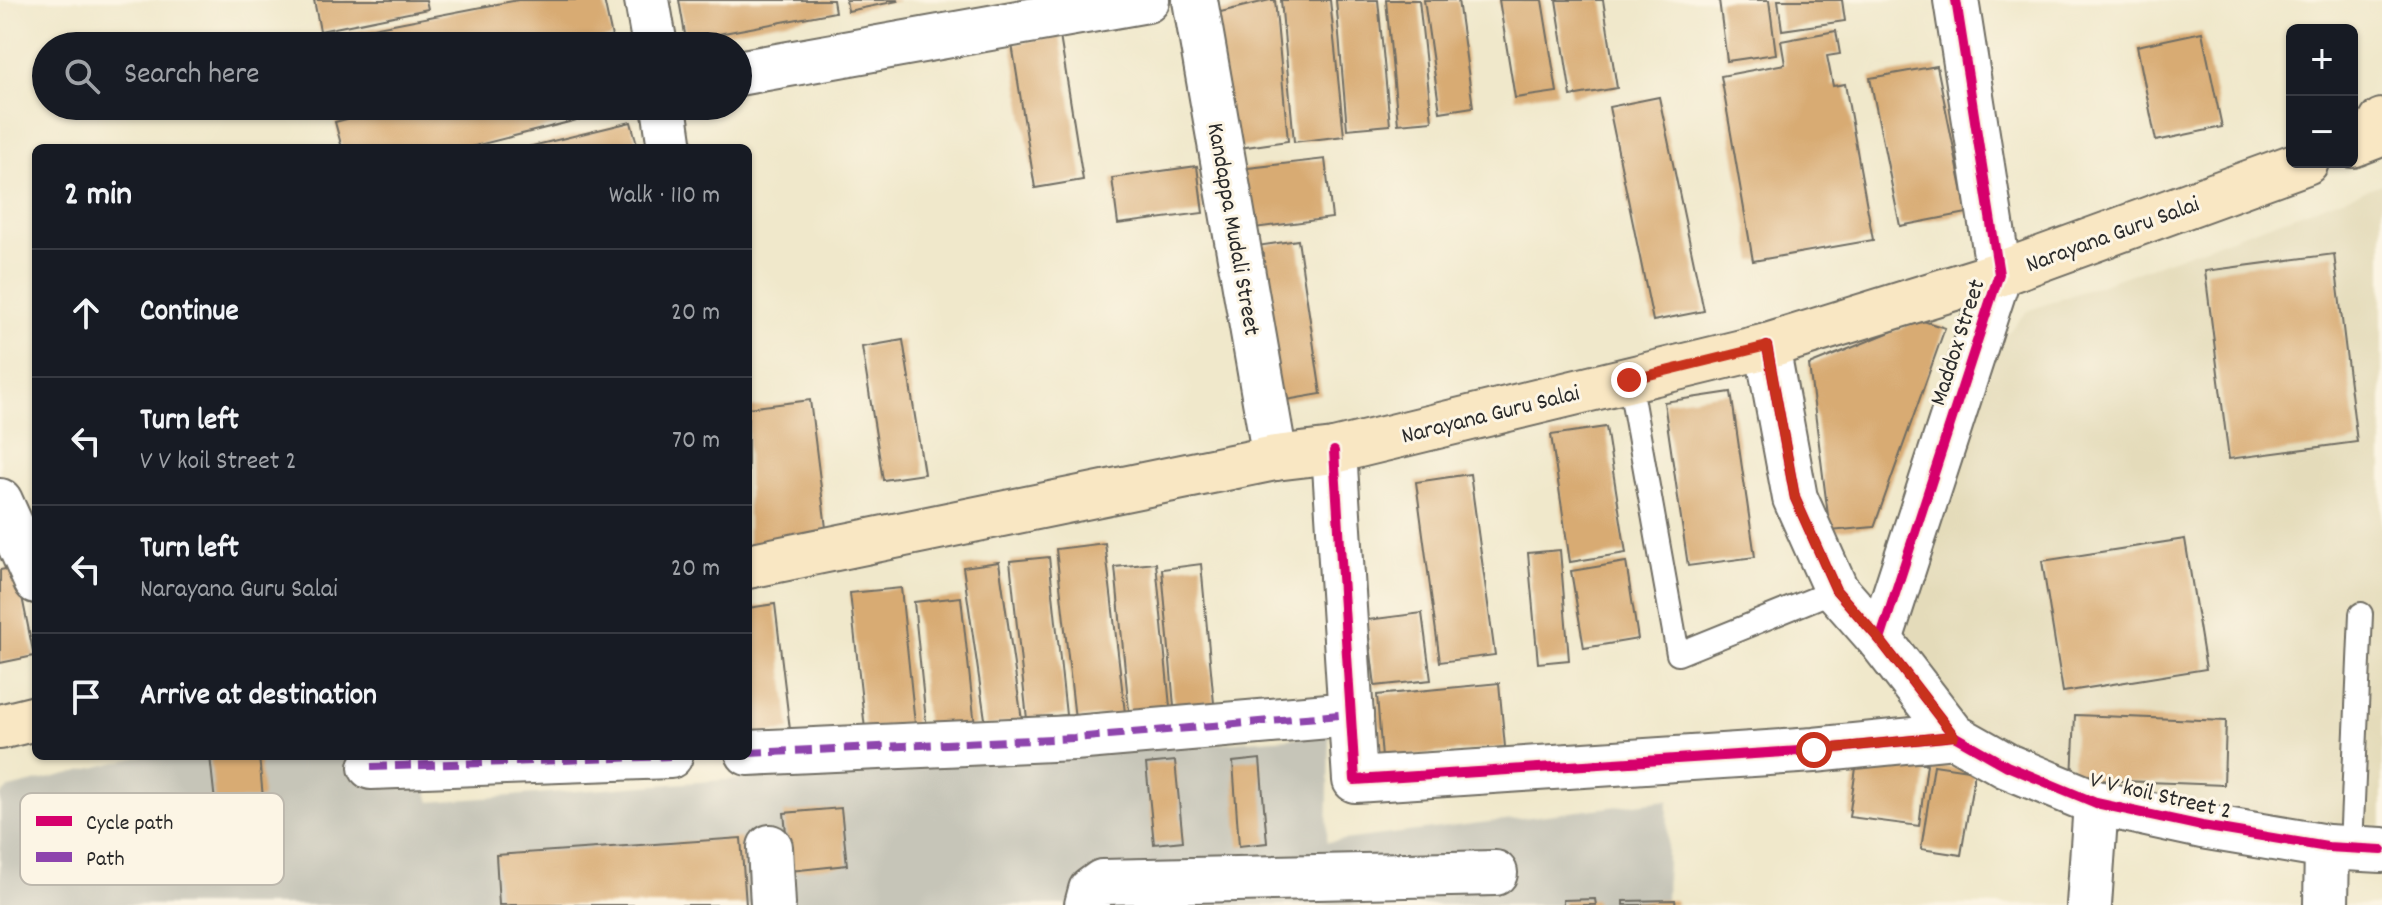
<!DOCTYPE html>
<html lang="en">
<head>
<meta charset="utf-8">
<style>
	:root { --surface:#171b24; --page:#242831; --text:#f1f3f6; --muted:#9ea1a6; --line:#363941 }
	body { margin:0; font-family:Dekko,sans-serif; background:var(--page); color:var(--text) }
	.controls { position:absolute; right:24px; top:24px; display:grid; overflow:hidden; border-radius:12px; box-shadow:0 2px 6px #0004 }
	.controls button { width:72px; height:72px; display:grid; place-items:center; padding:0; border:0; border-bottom:2px solid var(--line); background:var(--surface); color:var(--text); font:40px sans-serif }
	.stop { position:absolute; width:24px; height:24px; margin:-18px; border:6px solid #c8321e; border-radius:50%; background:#fff }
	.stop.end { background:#c8321e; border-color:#fff; box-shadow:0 2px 8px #0008 }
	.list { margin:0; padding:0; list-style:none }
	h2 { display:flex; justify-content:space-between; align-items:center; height:104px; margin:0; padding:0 32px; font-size:34px }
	h2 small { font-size:26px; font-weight:400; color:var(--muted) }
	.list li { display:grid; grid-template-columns:52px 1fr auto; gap:24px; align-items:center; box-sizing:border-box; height:128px; padding:0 32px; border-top:2px solid var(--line) }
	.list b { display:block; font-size:30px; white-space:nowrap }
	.list p { margin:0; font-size:26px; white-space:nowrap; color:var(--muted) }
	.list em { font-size:26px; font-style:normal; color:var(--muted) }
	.icon { flex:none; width:44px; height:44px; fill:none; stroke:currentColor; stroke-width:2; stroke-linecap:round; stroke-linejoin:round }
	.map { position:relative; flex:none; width:2382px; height:905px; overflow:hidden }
	.search { position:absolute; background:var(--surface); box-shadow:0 2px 6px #0004; left:32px; top:32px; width:720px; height:88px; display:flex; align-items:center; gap:20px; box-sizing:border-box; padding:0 28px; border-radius:44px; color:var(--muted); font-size:30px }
	.panel { position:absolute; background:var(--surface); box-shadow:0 2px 6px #0004; left:32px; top:144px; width:720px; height:616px; border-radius:12px }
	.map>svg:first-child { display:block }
	.built { fill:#e4dbba }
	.industrial { fill:#c6c5b8 }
	.building { fill:#d8ab73 }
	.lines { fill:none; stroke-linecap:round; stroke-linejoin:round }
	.service-casing { stroke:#706d63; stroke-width:26 }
	.minor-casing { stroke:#706d63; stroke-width:48 }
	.tertiary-casing { stroke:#706d63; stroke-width:48 }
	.secondary-casing { stroke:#706d63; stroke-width:48 }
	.service { stroke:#fff; stroke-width:22 }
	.minor { stroke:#fff; stroke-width:44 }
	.tertiary { stroke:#fff; stroke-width:44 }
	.secondary { stroke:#f9e7c3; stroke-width:44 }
	.quiet { stroke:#8e44ad; stroke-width:8; stroke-dasharray:16 8; stroke-linecap:butt }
	.cycleway-casing { stroke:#fcf5e5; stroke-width:15 }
	.cycleway { stroke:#d6006c; stroke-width:10 }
	.route { stroke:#c8321e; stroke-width:10 }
	.labels { text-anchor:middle; stroke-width:6; stroke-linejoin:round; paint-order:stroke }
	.street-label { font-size:24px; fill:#2b2b2b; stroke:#fcf5e5 }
	.key { fill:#fcf5e5; stroke:#bdb8ad; stroke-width:2 }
	.key-label { font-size:22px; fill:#2b2b2b }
</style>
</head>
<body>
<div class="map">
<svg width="2382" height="905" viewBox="0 0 2382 905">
	<rect width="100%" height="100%" fill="#fcf5e5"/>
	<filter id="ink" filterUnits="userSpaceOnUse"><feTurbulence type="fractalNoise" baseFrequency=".0125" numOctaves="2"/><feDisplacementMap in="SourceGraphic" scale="16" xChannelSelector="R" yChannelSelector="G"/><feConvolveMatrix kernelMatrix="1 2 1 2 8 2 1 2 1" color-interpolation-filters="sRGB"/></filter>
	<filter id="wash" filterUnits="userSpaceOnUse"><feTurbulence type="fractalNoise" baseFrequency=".006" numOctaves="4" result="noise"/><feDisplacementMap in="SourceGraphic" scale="32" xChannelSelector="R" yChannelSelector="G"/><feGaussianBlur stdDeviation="1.8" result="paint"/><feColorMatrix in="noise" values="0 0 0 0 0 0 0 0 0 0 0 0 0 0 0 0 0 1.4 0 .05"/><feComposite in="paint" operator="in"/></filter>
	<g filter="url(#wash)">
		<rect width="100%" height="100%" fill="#f0e8cb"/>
		<path class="built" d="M2382,184V825L2285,822L2066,786L1947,717L1898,620L2001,340L2027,311Z"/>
		<path class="industrial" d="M1329,735L1327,842L1668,800L1666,905H0V796L9,788L143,756H416L430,802Z"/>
		<g id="blocks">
			<g class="building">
				<path d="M314,0H426L428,9L320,31Z"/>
				<path d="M518,0H604L612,37L566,46H311L310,40Z"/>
				<path d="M679,0H833L835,12L686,40Z"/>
				<path d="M846,0H897L898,1L848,11Z"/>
				<path d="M1270,0H1275L1288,141L1225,150L1208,15Z"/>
				<path d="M1281,0H1330L1344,136L1294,142Z"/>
				<path d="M1336,0H1378L1390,125L1347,129Z"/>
				<path d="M1386,0H1419L1432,121L1398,124Z"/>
				<path d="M1424,0H1458L1473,107L1440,112Z"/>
				<path d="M1499,0H1542L1557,92L1515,98Z"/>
				<path d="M1556,0H1603L1617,88L1571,96Z"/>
				<path d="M1719,0H1769L1776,54L1727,61Z"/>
				<path d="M1778,0H1842L1845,21L1782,30Z"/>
				<path d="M1836,31L1840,54L1827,56L1833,86L1845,84L1873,240L1753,261L1721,76L1785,64L1781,41Z"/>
				<path d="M2202,32L2222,127L2156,141L2137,46Z"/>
				<path d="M1060,36L1083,180L1035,188L1012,44Z"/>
				<path d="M1937,66L1967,213L1900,226L1870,78Z"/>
				<path d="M1659,97L1704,311L1653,321L1609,107Z"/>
				<path d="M396,106H619L620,109L467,148H342L335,122Z"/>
				<path d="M631,122L638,148H528V147Z"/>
				<path d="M1325,159L1332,218L1239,230L1231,170Z"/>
				<path d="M1197,166L1203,213L1118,224L1112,178Z"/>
				<path d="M1298,240L1321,394L1274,402L1250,247Z"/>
				<path d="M2334,254L2357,442L2229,459L2205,271Z"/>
				<path d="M1920,320L1945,328L1874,527L1830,531L1809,365Z"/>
				<path d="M903,340L924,474L883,480L862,347Z"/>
				<path d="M1731,392L1755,557L1688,566L1664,402Z"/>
				<path d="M810,400L827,536L748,545V408Z"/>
				<path d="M1606,427L1626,553L1570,562L1551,435Z"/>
				<path d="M1470,474L1495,655L1440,662L1416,482Z"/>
				<path d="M2185,539L2206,669L2063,692L2042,561Z"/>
				<path d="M1105,543L1125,713L1075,719L1056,549Z"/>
				<path d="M1560,550L1569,660L1538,663L1528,553Z"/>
				<path d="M1049,557L1066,715L1027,719L1010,561Z"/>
				<path d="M999,562L1022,720L986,726L963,567Z"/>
				<path d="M1626,562L1638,639L1584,648L1571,571Z"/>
				<path d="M1156,563L1171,717L1130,721L1115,567Z"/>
				<path d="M1201,564L1215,714L1175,718L1162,569Z"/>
				<path d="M16,567L34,656L0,663V570Z"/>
				<path d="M901,588L915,724L865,729L850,593Z"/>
				<path d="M961,597L975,726L927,731L914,602Z"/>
				<path d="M775,604L790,730L748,735V608Z"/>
				<path d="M1422,613L1431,680L1375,686L1367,620Z"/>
				<path d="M1499,683L1505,747L1382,758L1377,695Z"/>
				<path d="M2075,715L2226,721L2224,785L2072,779Z"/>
				<path d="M1858,754L1927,764L1919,826L1849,817Z"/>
				<path d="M210,756H259L263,798L215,802Z"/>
				<path d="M1260,759L1267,843L1239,846L1233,762Z"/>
				<path d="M1175,761L1183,841L1154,844L1146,764Z"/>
				<path d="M1934,765L1975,771L1961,855L1921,849Z"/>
				<path d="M841,808L847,865L790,871L784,813Z"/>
				<path d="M741,838L746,905H499L496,855Z"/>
				<path d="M1595,899L1596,905H1563V900Z"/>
				<path d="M1675,900L1676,905H1623V901Z"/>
			</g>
		</g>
	</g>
	<g filter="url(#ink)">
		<use href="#blocks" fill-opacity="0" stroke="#706d63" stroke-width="2"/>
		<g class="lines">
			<g class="service-casing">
				<g id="service">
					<path d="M1629,380L1678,654L1836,590"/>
					<path d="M2351,848L2361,614"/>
				</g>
			</g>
			<g class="minor-casing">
				<g id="minor">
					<path d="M647,0L655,46"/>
					<path d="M1195,0L1275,458"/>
					<path d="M738,73L1147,0"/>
					<path d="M664,106L670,148"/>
					<path d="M1334,451L1355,780L1814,750L1954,736"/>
					<path d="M0,501L36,581"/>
					<path d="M748,753L1074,738L1351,714"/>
					<path d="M371,767L670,756"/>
					<path d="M770,847L773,905"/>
					<path d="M1087,905L1091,890L1102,882L1495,873"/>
					<path d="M2089,905L2096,803"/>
					<path d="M2326,905L2327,847"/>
				</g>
			</g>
			<g class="tertiary-casing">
				<g id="tertiary">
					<path d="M1767,346L1795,498L1836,590L1880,640L1954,736L2007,766L2096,803L2202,826L2327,847L2382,850"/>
					<path d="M1880,640L1999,274L1956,0"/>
				</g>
			</g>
			<g class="secondary-casing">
				<g id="secondary">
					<path d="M2352,145L2373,137L2382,121"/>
					<path d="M748,566L1275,458L1334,451L1767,346L1999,274L2306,162"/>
					<path d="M0,727L36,718"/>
				</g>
			</g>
			<use href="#service" class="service"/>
			<use href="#minor" class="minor"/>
			<use href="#tertiary" class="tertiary"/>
			<use href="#secondary" class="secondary"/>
			<g class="quiet">
				<path d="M748,753L1074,738L1351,714"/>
				<path d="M371,767L670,756"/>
			</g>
			<g class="cycleway-casing">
				<g id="cycleway">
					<path d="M1767,346L1795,498L1836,590L1880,640L1954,736L2007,766L2096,803L2202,826L2327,847L2382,850"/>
					<path d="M1334,451L1355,780L1814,750L1954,736"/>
					<path d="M1880,640L1999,274L1956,0"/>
				</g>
			</g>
			<use href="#cycleway" class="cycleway"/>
		</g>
	</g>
	<g class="lines" filter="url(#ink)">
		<path class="route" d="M1629,380L1767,346L1795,498L1836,590L1880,640L1954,736L1814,750"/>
	</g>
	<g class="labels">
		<g class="street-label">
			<text transform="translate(1235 229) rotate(80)" y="8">Kandappa Mudali Street</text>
			<text transform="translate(2112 233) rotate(-20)" y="8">Narayana Guru Salai</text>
			<text transform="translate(1956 342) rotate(-72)" y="8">Maddox Street</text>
			<text transform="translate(1490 413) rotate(-14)" y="8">Narayana Guru Salai</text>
			<text transform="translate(2161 794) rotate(13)" y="8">V V koil Street 2</text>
		</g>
	</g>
	<rect x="20" y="793" width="264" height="92" rx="12" class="key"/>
	<rect x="36" y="816" width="36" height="10" fill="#d6006c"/>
	<rect x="36" y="852" width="36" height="10" fill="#8e44ad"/>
	<g class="key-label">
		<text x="86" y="829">Cycle path</text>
		<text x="86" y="865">Path</text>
	</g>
</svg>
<div class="controls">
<button>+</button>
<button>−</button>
</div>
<div class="stop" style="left:1814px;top:750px"></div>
<div class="stop end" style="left:1629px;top:380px"></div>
<div class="search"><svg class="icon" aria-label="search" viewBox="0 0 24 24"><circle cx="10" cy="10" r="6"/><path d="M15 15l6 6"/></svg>Search here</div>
<section class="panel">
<h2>2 min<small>Walk · 110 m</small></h2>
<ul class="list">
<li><svg class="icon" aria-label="ahead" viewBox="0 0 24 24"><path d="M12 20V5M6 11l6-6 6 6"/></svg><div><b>Continue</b></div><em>20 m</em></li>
<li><svg class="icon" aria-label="left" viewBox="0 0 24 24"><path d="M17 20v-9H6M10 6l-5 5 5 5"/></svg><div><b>Turn left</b><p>V V koil Street 2</p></div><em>70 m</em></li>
<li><svg class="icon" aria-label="left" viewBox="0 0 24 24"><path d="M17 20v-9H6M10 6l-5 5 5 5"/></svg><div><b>Turn left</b><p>Narayana Guru Salai</p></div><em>20 m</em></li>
<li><svg class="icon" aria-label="arrive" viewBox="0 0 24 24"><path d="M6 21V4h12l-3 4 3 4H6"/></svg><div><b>Arrive at destination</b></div></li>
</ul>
</section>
</div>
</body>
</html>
